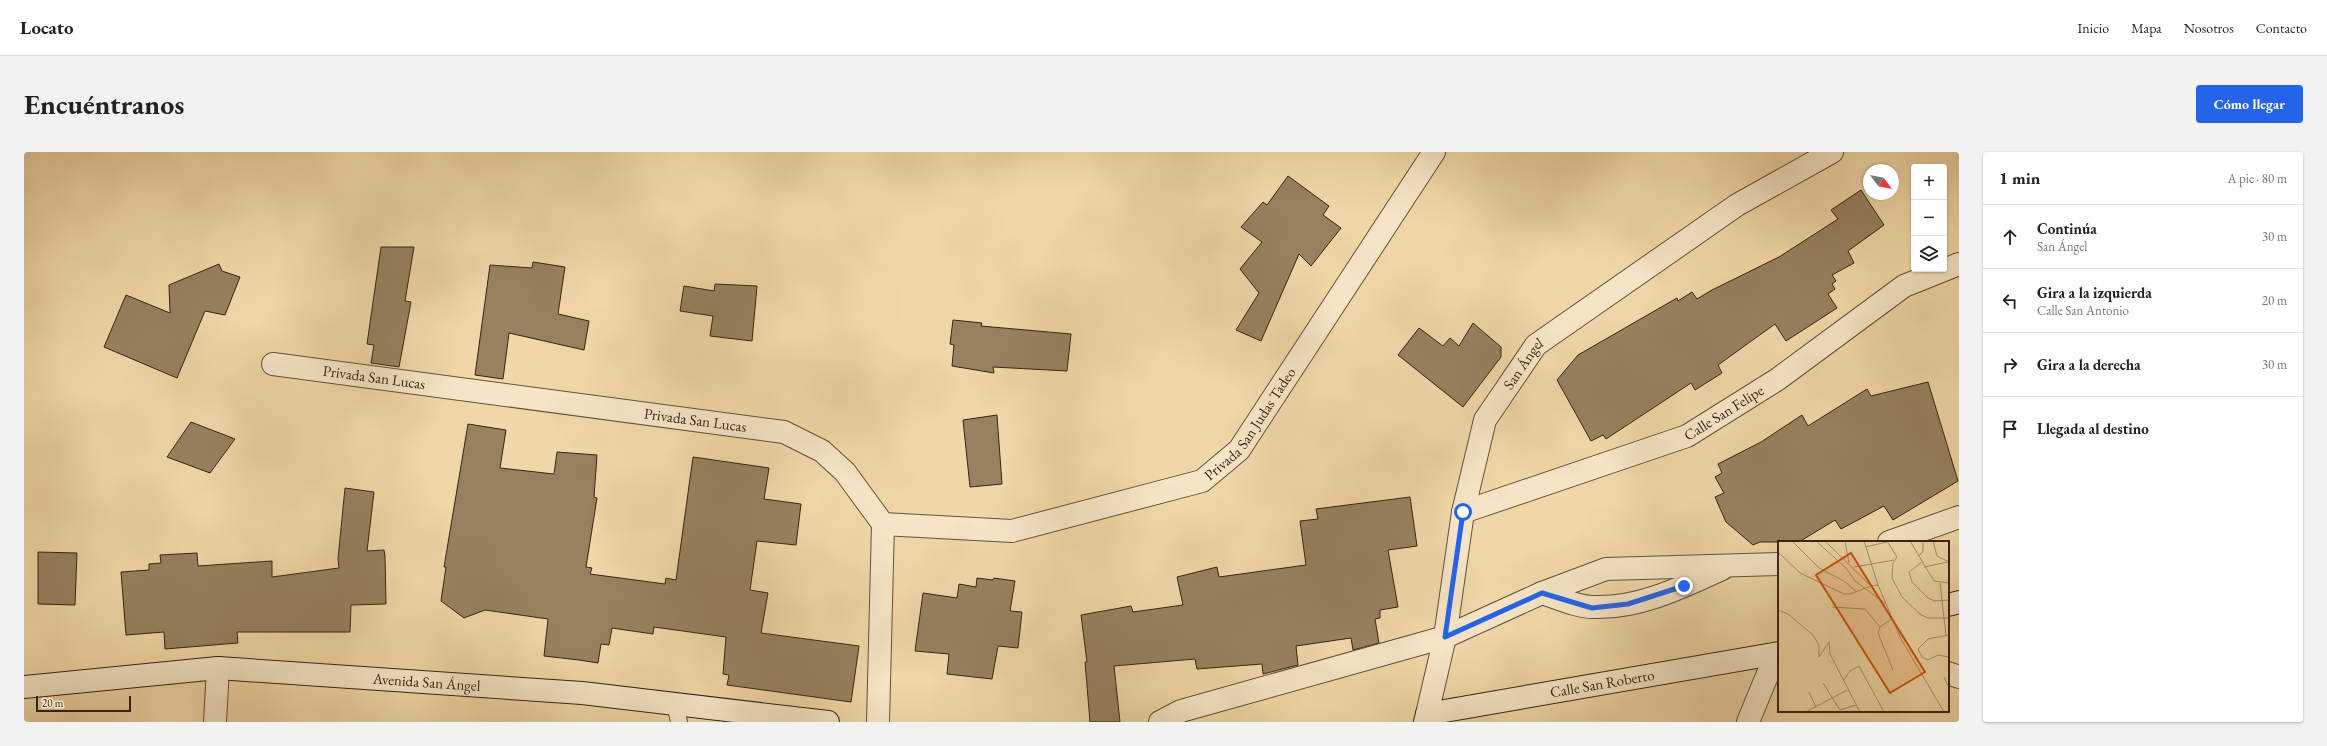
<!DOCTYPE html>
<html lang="es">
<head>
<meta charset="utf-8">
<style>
	:root { --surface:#fff; --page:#f2f2f2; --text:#222; --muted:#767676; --line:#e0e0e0; --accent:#2563eb }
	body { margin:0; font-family:"EB Garamond",serif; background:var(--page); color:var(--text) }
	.controls { position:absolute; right:12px; top:12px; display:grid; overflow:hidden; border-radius:4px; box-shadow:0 1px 3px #0004 }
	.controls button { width:36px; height:36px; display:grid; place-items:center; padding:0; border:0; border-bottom:1px solid var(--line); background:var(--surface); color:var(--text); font:20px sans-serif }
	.compass { position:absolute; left:1839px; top:12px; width:36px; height:36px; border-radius:50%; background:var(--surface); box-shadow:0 1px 3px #0004; rotate:122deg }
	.scale { position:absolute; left:12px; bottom:10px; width:95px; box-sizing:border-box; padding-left:4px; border:2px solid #362413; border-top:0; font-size:11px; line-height:14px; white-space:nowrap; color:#362413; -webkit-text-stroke:3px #f5e5c6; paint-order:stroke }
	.stop { position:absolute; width:12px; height:12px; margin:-9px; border:3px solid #2563eb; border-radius:50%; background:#fff }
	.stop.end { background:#2563eb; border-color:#fff; box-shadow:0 1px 4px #0008 }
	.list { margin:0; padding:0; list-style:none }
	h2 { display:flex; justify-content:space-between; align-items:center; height:52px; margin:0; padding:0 16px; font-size:17px }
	h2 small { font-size:13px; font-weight:400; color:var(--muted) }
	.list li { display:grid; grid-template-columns:26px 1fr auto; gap:12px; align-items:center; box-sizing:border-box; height:64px; padding:0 16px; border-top:1px solid var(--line) }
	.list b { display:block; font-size:15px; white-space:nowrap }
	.list p { margin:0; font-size:13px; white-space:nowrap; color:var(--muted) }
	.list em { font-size:13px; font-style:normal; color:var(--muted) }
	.icon { flex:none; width:22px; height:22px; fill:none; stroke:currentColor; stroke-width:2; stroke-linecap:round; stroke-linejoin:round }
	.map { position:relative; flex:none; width:1935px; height:570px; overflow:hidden; border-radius:4px }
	header { display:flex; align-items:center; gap:24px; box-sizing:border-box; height:56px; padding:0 20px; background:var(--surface); border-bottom:1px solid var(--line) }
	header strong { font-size:19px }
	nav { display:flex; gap:22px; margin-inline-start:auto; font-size:14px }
	.intro { display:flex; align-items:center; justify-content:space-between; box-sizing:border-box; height:96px; padding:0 24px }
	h1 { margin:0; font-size:28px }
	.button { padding:10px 18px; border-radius:4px; background:var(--accent); color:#fff; font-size:14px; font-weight:700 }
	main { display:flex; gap:24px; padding:0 24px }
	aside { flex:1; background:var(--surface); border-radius:4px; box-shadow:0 1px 3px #0004 }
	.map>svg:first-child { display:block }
	.building { fill:#978160; stroke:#362413 }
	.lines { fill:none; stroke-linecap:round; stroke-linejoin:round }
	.lane-casing { stroke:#645138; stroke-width:18 }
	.street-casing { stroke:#645138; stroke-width:24 }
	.secondary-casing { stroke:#362413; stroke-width:24 }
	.lane { stroke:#f5e5c6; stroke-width:16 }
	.street { stroke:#f5e5c6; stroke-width:22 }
	.secondary { stroke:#f5e5c6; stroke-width:22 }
	.route { stroke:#2563eb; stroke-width:5 }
	.labels { text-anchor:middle; stroke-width:3; stroke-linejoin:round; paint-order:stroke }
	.street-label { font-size:15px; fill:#362413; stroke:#f5e5c6 }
	.inset-road { fill:none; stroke:#a68f6c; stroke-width:1 }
	.view { fill:#cd510d; fill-opacity:0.15; stroke:#cd510d; stroke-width:2 }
	.inset-edge { fill:none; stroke:#362413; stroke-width:2 }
</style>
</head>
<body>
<header>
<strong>Locato</strong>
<nav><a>Inicio</a><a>Mapa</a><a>Nosotros</a><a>Contacto</a></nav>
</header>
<div class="intro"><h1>Encuéntranos</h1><a class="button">Cómo llegar</a></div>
<main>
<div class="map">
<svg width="1935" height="570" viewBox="0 0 1935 570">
	<rect width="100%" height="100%" fill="#f0d7a7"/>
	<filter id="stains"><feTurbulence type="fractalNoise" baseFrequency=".005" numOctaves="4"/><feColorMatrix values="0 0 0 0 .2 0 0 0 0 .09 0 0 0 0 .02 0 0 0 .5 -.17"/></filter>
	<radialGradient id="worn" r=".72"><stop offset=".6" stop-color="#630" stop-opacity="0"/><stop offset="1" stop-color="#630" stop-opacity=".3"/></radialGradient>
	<g class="building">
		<path d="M1264,24L1305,54L1299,63L1317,76L1287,114L1275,102L1237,189L1212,178L1235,141L1216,117L1238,90L1217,75L1239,50L1243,53Z"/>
		<path d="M1837,38L1860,73L1824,99L1830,111L1808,123L1812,129L1808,132L1811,137L1804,142L1813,156L1762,189L1751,172L1694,213L1698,221L1671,238L1667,231L1582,287L1579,283L1567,289L1533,228L1554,203L1653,146L1654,149L1668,140L1673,147L1688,138L1755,105L1814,67L1807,58Z"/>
		<path d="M357,95H390L381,149L387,150L375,215L347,211L350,193L343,192Z"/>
		<path d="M509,110L541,115L534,162L565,169L560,198L485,181L479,227L451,223L466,113L508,116Z"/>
		<path d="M195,112L198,119L216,125L201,163L181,159L153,226L80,195L102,143L146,161L145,133Z"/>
		<path d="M691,132L733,134L728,189L686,184L689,164L656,159L660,134L690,139Z"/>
		<path d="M929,168L958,171L957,174L1047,182L1043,219L969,215L970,221L928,214L930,193L926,192Z"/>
		<path d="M1449,171L1477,195V205L1439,255L1374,203L1395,176L1419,194L1426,186L1435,194Z"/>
		<path d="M1904,230L1934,329L1869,368L1860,354L1817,377L1811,368L1775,390H1736L1729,393L1702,370L1691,345L1700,341L1691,325L1698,321L1694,312L1737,290L1778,263L1784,274L1843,237L1847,244Z"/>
		<path d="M973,263L978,332L946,335L939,268Z"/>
		<path d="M167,270L211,287L186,321L143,305Z"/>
		<path d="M444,272L482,278L476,316L530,322L533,300L573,303L570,345L573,346L562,415L568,416L566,422L641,432L642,426L652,428L669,305L745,316L740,347L777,352L772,393L733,389L726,438L744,441L737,481L835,494L827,550L703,533L705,523L699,522L702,485L630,475L629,482L588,476L585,493L577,492L574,511L555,508L520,504L524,467L461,458L440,466L417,449L422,415H420Z"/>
		<path d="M321,336L350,340L343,399L360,398L361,404L362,452L327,453L326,480H213L214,491L141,497L140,480L102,483L97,420L125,418V412L137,411L136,403L173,401L174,414L248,409V425L315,416L314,407Z"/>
		<path d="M1386,345L1393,394L1364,398L1374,455L1356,458V466L1351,467L1355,491L1329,498L1327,486L1272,494L1274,513L1239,522L1238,512L1173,517L1171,507L1090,514L1096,570H1066L1061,510H1063L1057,463L1107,454L1109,460L1159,453L1153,425L1193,415L1195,425L1282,413L1276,369L1294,367L1292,357Z"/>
		<path d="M14,400L53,401L51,453L14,452Z"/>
		<path d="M953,426L969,428L970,426L991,429L986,459L998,460L994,496L974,494L968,527L923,522L925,502L891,499L899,441L933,446L935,432L952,435Z"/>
	</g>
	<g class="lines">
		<g class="lane-casing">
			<path id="lane" d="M651,552L655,570"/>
		</g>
		<g class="street-casing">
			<g id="street">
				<path id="s1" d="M249,212L760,280L798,299L821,320L859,372L854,570"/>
				<path id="s2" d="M1439,360L1663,284L1754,227L1880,134L1935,112"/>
				<path id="s3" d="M859,372L988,379L1178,329L1215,298L1410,0"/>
				<path d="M1865,390L1935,365"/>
				<path d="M1518,441C1534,446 1553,455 1569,455C1614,457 1659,435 1698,417"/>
				<path d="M1924,521L1935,525"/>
				<path id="s4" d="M1403,562L1421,485L1439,360L1461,268L1512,193L1713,53L1808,0"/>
				<path d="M191,570L194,516"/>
				<path d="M1136,570L1157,559L1421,485L1518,441L1582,417L1755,412"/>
				<path d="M1724,570L1752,502"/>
			</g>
		</g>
		<g class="secondary-casing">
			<g id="secondary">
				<path d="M1924,453L1935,450"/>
				<path id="s5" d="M0,535L194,516L558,541L804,570"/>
				<path id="s6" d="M1401,570L1403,562L1755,501"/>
			</g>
		</g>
		<use href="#lane" class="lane"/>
		<use href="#street" class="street"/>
		<use href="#secondary" class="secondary"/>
	</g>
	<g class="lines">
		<path class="route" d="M1439,360L1421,485L1518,441L1568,456L1604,452L1660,434"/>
	</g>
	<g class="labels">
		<g class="street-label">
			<text dy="5" stroke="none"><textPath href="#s4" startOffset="368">San Ángel</textPath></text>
			<text dy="5" stroke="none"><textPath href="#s1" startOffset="102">Privada San Lucas</textPath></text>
			<text dy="5" stroke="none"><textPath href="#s2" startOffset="280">Calle San Felipe</textPath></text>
			<text dy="5" stroke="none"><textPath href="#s1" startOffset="426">Privada San Lucas</textPath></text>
			<text dy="5" stroke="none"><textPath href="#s3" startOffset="401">Privada San Judas Tadeo</textPath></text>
			<text dy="5" stroke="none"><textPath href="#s5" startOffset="404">Avenida San Ángel</textPath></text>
			<text dy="5" stroke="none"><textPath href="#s6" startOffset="186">Calle San Roberto</textPath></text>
		</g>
	</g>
	<g transform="translate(1754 389)">
		<rect width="171" height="171" fill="#f0d7a7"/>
		<path class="inset-road" d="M14,0L41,27L66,40L79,51M38,0L68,27L77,40L108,63M47,0L93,45L100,44L123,98L166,171M67,0L71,22M86,0L100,44M109,0L119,16L115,22L114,37L124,56L143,74L150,77H171M132,0L156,40L171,42M155,0L159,15L171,21M87,6L109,1M0,11L22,32L66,53H72L93,45M141,15L145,10V0M144,21L131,31L134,41L150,57L157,60L171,59M76,26L116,19M146,26L170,21M162,42L168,95M54,66L87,68L102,86M0,69L10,73L35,94L41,104V116L51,101L52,113L82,171M114,78L102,86L100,92L115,129M171,94L150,98L140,108L144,116L150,119L160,114L171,116M166,136L171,147M65,140L72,130L81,125L106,171M45,142L62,169L78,164M31,151L38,166M28,171L69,149"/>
		<path class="view" d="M73,12L147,131L112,152L38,34Z"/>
		<rect width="171" height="171" class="inset-edge"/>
	</g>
	<rect width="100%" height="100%" filter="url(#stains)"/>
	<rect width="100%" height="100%" fill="url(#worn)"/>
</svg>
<div class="controls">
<button>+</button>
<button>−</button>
<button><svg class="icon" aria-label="layers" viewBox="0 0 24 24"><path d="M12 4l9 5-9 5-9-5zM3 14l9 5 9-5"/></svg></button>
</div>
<svg class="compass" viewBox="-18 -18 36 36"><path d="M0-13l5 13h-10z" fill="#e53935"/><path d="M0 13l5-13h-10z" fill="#767676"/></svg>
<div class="scale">20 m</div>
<div class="stop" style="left:1439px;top:360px"></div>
<div class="stop end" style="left:1660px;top:434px"></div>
</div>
<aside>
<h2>1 min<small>A pie · 80 m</small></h2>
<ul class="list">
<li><svg class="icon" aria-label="ahead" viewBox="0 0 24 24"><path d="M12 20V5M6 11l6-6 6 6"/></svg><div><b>Continúa</b><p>San Ángel</p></div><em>30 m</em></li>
<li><svg class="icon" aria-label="left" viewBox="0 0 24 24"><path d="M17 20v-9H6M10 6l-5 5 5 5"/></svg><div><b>Gira a la izquierda</b><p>Calle San Antonio</p></div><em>20 m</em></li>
<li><svg class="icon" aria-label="right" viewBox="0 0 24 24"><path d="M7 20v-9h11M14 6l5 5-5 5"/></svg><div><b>Gira a la derecha</b></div><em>30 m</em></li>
<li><svg class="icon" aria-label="arrive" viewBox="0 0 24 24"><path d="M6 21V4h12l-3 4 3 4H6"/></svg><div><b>Llegada al destino</b></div></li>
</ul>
</aside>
</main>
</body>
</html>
